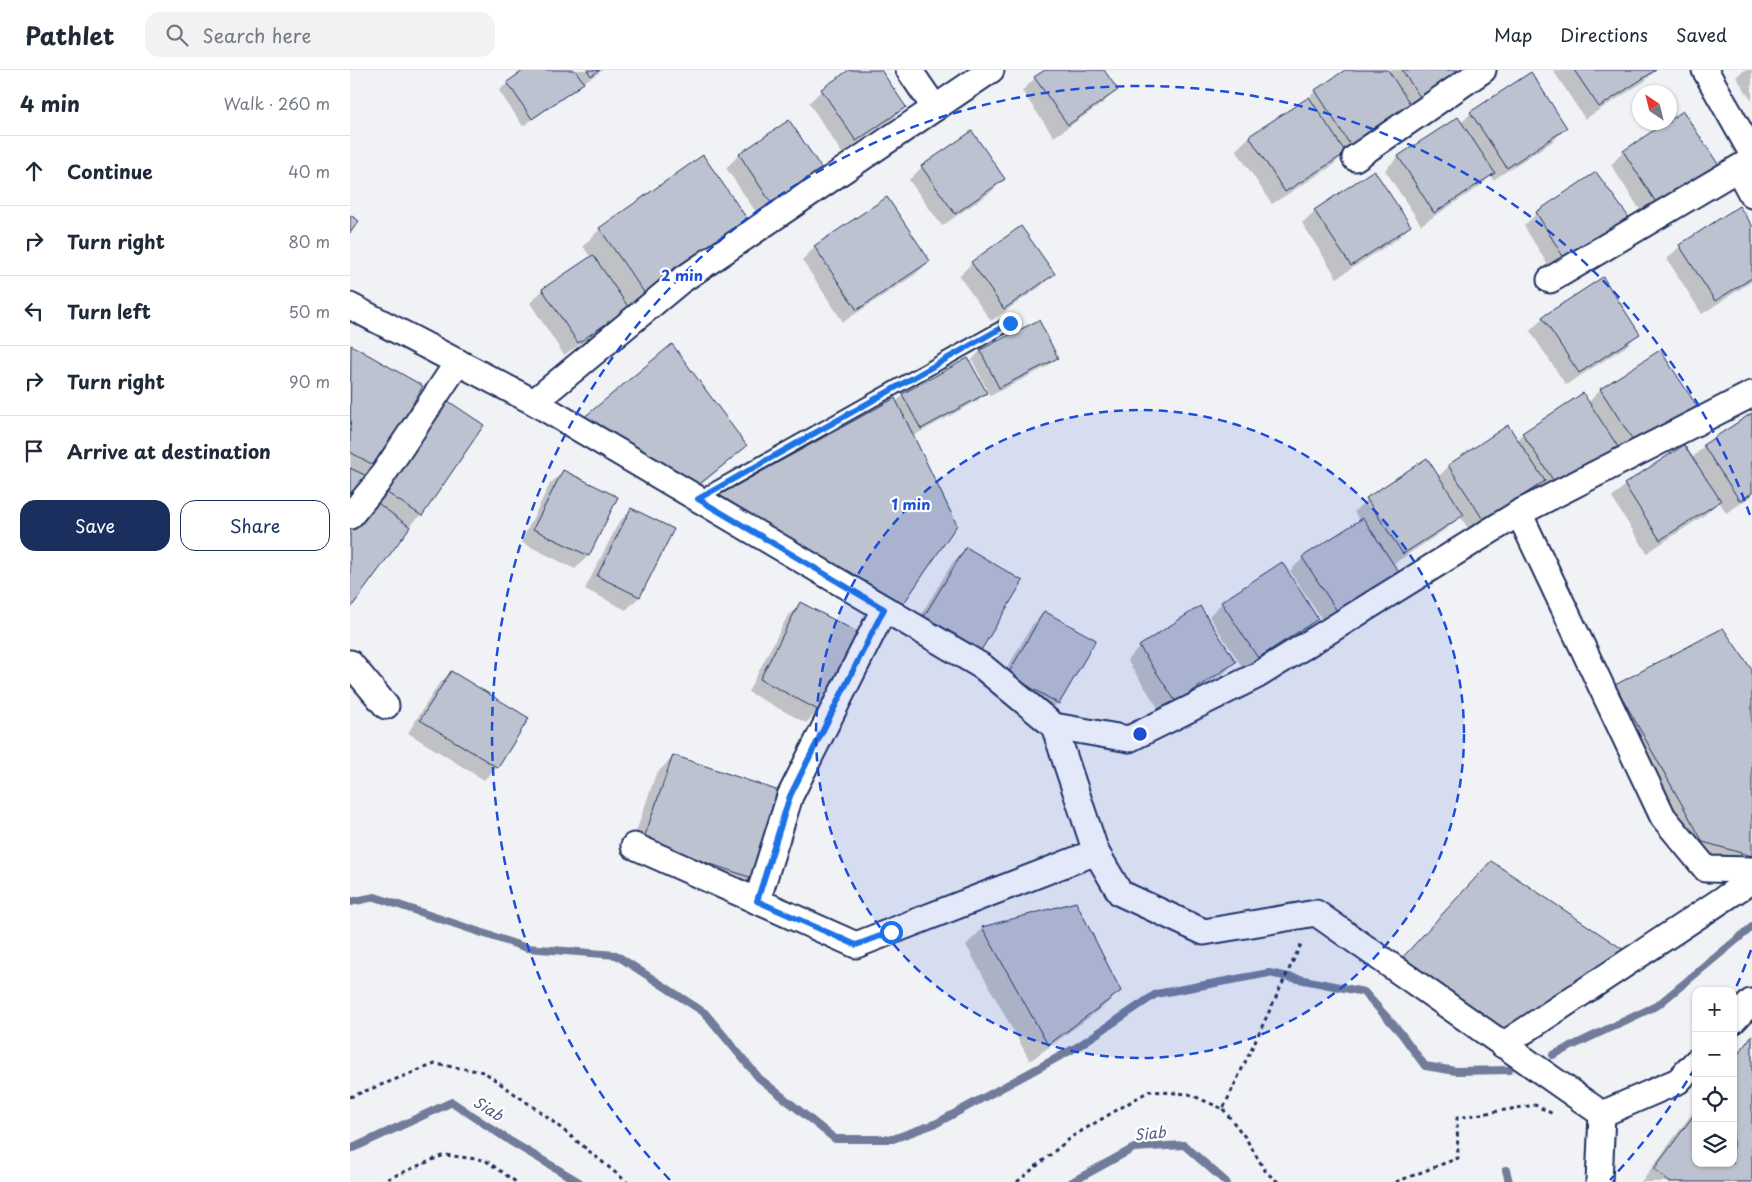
<!DOCTYPE html>
<html lang="en">
<head>
<meta charset="utf-8">
<style>
	:root { --surface:#fff; --page:#f2f2f3; --text:#1f2937; --muted:#747a83; --line:#e0e1e3; --accent:#1b2f5e }
	body { margin:0; font-family:"Playpen Sans",sans-serif; background:var(--page); color:var(--text) }
	.controls { position:absolute; right:15px; bottom:15px; display:grid; overflow:hidden; border-radius:10px; box-shadow:0 1px 4px #0004 }
	.controls button { width:45px; height:45px; display:grid; place-items:center; padding:0; border:0; border-bottom:1px solid var(--line); background:var(--surface); color:var(--text); font:25px sans-serif }
	.compass { position:absolute; left:1282px; top:15px; width:45px; height:45px; border-radius:50%; background:var(--surface); box-shadow:0 1px 4px #0004; rotate:325deg }
	.stop { position:absolute; width:15px; height:15px; margin:-11px; border:4px solid #1a73e8; border-radius:50%; background:#fff }
	.stop.end { background:#1a73e8; border-color:#fff; box-shadow:0 1px 5px #0008 }
	.list { margin:0; padding:0; list-style:none }
	h2 { display:flex; justify-content:space-between; align-items:center; height:65px; margin:0; padding:0 20px; font-size:21px }
	h2 small { font-size:16px; font-weight:400; color:var(--muted) }
	.list li { display:grid; grid-template-columns:32px 1fr auto; gap:15px; align-items:center; box-sizing:border-box; height:70px; padding:0 20px; border-top:1px solid var(--line) }
	.list b { display:block; font-size:19px; white-space:nowrap }
	.list em { font-size:16px; font-style:normal; color:var(--muted) }
	.actions { display:flex; gap:10px; padding:15px 20px }
	.actions a { flex:1; padding:11px 0; border:1px solid var(--accent); border-radius:15px; text-align:center; font-size:18px; color:var(--accent) }
	.actions .main { background:var(--accent); color:#fff }
	.icon { flex:none; width:28px; height:28px; fill:none; stroke:currentColor; stroke-width:2; stroke-linecap:round; stroke-linejoin:round }
	.map { position:relative; flex:none; width:1402px; height:1112px; overflow:hidden }
	header { display:flex; align-items:center; gap:30px; box-sizing:border-box; height:70px; padding:0 25px; background:var(--surface); border-bottom:1px solid var(--line) }
	header strong { font-size:24px }
	nav { display:flex; gap:28px; margin-inline-start:auto; font-size:18px }
	.search { width:350px; height:45px; background:var(--page); display:flex; align-items:center; gap:12px; box-sizing:border-box; padding:0 18px; border-radius:15px; color:var(--muted); font-size:19px }
	main { display:flex }
	aside { flex:1; background:var(--surface) }
	.map>svg:first-child { display:block }
	.shadow { fill:#0003 }
	.lines { fill:none; stroke-linecap:round; stroke-linejoin:round }
	.stream { stroke:#707c9a; stroke-width:8 }
	.building { fill:#bcc2d0; stroke:#1b2f5e }
	.service-casing { stroke:#1b2f5e; stroke-width:16 }
	.minor-casing { stroke:#1b2f5e; stroke-width:29 }
	.path { stroke:#1b2f5e; stroke-width:3; stroke-dasharray:4 4; stroke-linecap:butt }
	.service { stroke:#fff; stroke-width:12 }
	.minor { stroke:#fff; stroke-width:25 }
	.route { stroke:#1a73e8; stroke-width:6 }
	.ring { fill:none; stroke:#1d4ed8; stroke-width:2.5; stroke-dasharray:9 6 }
	.labels { text-anchor:middle; stroke-width:4.5; stroke-linejoin:round; paint-order:stroke }
	.water-label { font-size:15px; font-style:italic; fill:#4c5c81; stroke:#fff }
	.centre { fill:#1d4ed8; stroke:#fff; stroke-width:2.5 }
	.ring-label { font-size:15px; text-anchor:middle; font-weight:bold; fill:#1d4ed8; stroke:#fff; stroke-width:4.5; stroke-linejoin:round; paint-order:stroke }
</style>
</head>
<body>
<header>
<strong>Pathlet</strong>
<div class="search"><svg class="icon" aria-label="search" viewBox="0 0 24 24"><circle cx="10" cy="10" r="6"/><path d="M15 15l6 6"/></svg>Search here</div>
<nav><a>Map</a><a>Directions</a><a>Saved</a></nav>
</header>
<main>
<aside>
<h2>4 min<small>Walk · 260 m</small></h2>
<ul class="list">
<li><svg class="icon" aria-label="ahead" viewBox="0 0 24 24"><path d="M12 20V5M6 11l6-6 6 6"/></svg><div><b>Continue</b></div><em>40 m</em></li>
<li><svg class="icon" aria-label="right" viewBox="0 0 24 24"><path d="M7 20v-9h11M14 6l5 5-5 5"/></svg><div><b>Turn right</b></div><em>80 m</em></li>
<li><svg class="icon" aria-label="left" viewBox="0 0 24 24"><path d="M17 20v-9H6M10 6l-5 5 5 5"/></svg><div><b>Turn left</b></div><em>50 m</em></li>
<li><svg class="icon" aria-label="right" viewBox="0 0 24 24"><path d="M7 20v-9h11M14 6l5 5-5 5"/></svg><div><b>Turn right</b></div><em>90 m</em></li>
<li><svg class="icon" aria-label="arrive" viewBox="0 0 24 24"><path d="M6 21V4h12l-3 4 3 4H6"/></svg><div><b>Arrive at destination</b></div></li>
</ul>
<div class="actions"><a class="main">Save</a><a>Share</a></div>
</aside>
<div class="map">
<svg width="1402" height="1112" viewBox="0 0 1402 1112">
	<rect width="100%" height="100%" fill="#f1f2f5"/>
	<filter id="ink" filterUnits="userSpaceOnUse"><feTurbulence type="fractalNoise" baseFrequency=".02" numOctaves="2"/><feDisplacementMap in="SourceGraphic" scale="10" xChannelSelector="R" yChannelSelector="G"/><feConvolveMatrix kernelMatrix="1 2 1 2 8 2 1 2 1" color-interpolation-filters="sRGB"/></filter>
	<g filter="url(#ink)">
		<g class="shadow">
			<path d="M176,0H253L232,13L224,21L173,56L149,21L157,13Z"/>
			<path d="M502,0H529L554,37L541,50L492,83L459,33L472,20Z"/>
			<path d="M697,0H752L766,20L753,33L704,67L672,21L685,8Z"/>
			<path d="M997,0H1117L992,86L982,96L922,134L886,80L899,67L957,30L965,21Z"/>
			<path d="M1203,0H1305L1295,11L1235,49Z"/>
			<path d="M1394,0H1402V31L1386,7Z"/>
			<path d="M1121,43L1216,58L1203,71L1143,110L1141,106L1130,116L1071,155L1035,100L1048,87L1108,49L1111,53Z"/>
			<path d="M1333,43L1368,97L1296,149L1261,95L1273,82Z"/>
			<path d="M439,52L472,102L410,148L376,98L389,85Z"/>
			<path d="M352,87L398,153L278,242L276,239L264,251L214,285L180,233L193,220L241,188L233,176L250,159Z"/>
			<path d="M572,97L654,109L641,122L592,156L559,110Z"/>
			<path d="M1389,138L1402,158V211L1352,244L1317,189L1330,176Z"/>
			<path d="M965,141L1060,156L1047,169L987,208L952,153Z"/>
			<path d="M1187,143L1282,153L1204,205L1174,156Z"/>
			<path d="M465,177L579,191L566,204L493,252L452,190Z"/>
			<path d="M622,193L703,204L690,217L641,251L609,206Z"/>
			<path d="M1193,248L1288,264L1275,277L1216,315L1180,261Z"/>
			<path d="M688,252L706,288L698,296L640,326L622,290L630,281Z"/>
			<path d="M1,277L71,316L26,396L0,424Z"/>
			<path d="M1310,281L1345,335L1332,348L1195,431L1187,418L1180,424L1121,463L1110,446L1099,457L1042,495L976,556L940,501L953,488L1010,451L1004,442L1017,429L1088,407L1099,396L1167,370L1173,364L1238,333L1250,320Z"/>
			<path d="M635,323L627,331L563,366L551,535L353,443L369,426L545,330L546,332L553,325Z"/>
			<path d="M1402,345V426L1376,443L1369,431L1356,444L1297,483L1262,428L1275,415L1334,376L1342,388L1354,376Z"/>
			<path d="M232,350L395,375L378,392L328,433L216,367Z"/>
			<path d="M132,355L71,445L57,459L0,537V456L20,433Z"/>
			<path d="M213,401L267,428L238,486L225,499L171,472L200,414Z"/>
			<path d="M282,439L289,527L276,540L235,519L269,452Z"/>
			<path d="M616,479L629,582L561,561L603,492Z"/>
			<path d="M872,533L966,549L954,562L894,600L859,546Z"/>
			<path d="M450,534L469,640L456,653L398,622L437,547Z"/>
			<path d="M695,542L708,633L695,646L646,617L682,555Z"/>
			<path d="M790,577L885,592L872,605L812,644L777,590Z"/>
			<path d="M101,602L147,697L134,710L58,663L88,615Z"/>
			<path d="M1402,602V798L1336,789L1249,633L1266,616Z"/>
			<path d="M323,687L401,807L384,824L277,788L306,704Z"/>
			<path d="M633,858L770,921L752,938L680,991L616,875Z"/>
			<path d="M1402,967V1112H1291L1346,1038V1093H1383V987Z"/>
		</g>
		<g class="lines">
			<g class="stream">
				<path d="M0,832L25,827L177,878L266,885L355,943L409,1008L485,1069H543L587,1053L727,977L806,924L919,903L1014,922L1050,962L1075,996L1106,1001L1159,1000"/>
				<path d="M1203,985L1308,935L1402,857"/>
				<path d="M0,1078H3L102,1032L160,1071L229,1112"/>
				<path d="M1156,1100L1159,1112"/>
				<path d="M722,1112L784,1078L834,1075L876,1112"/>
			</g>
		</g>
		<g class="building">
			<path d="M174,0H225L234,13L182,49L157,12Z"/>
			<path d="M237,0H250L241,6Z"/>
			<path d="M499,0H531L556,37L506,71L471,19Z"/>
			<path d="M695,0H754L768,20L718,55L684,7Z"/>
			<path d="M995,0H1038L1062,37L1001,76L965,20Z"/>
			<path d="M1052,0H1112L1070,27Z"/>
			<path d="M1224,0H1306L1249,37Z"/>
			<path d="M1181,2L1217,58L1157,98L1120,42Z"/>
			<path d="M959,27L996,83L935,122L899,66Z"/>
			<path d="M1333,41L1370,97L1309,137L1273,81L1316,52H1320V50Z"/>
			<path d="M1108,47L1145,103L1084,143L1048,86Z"/>
			<path d="M439,50L474,102L423,136L389,84Z"/>
			<path d="M622,61L655,109L605,144L571,96Z"/>
			<path d="M353,85L400,153L296,225L249,158Z"/>
			<path d="M1024,100L1061,156L1001,196L964,140Z"/>
			<path d="M1246,102L1283,153L1217,193L1186,142Z"/>
			<path d="M537,127L580,191L507,240L464,176Z"/>
			<path d="M1389,136L1402,155V208L1365,231L1329,175Z"/>
			<path d="M0,145L9,151L0,163Z"/>
			<path d="M671,156L705,204L654,239L621,192Z"/>
			<path d="M243,185L279,238L228,273L192,219Z"/>
			<path d="M1253,207L1290,264L1229,303L1192,247Z"/>
			<path d="M689,250L708,288L649,318L630,280Z"/>
			<path d="M322,274L397,376L346,417L232,349Z"/>
			<path d="M1,275L73,316L27,397L0,382Z"/>
			<path d="M1310,280L1347,336L1286,375L1250,319Z"/>
			<path d="M618,288L637,323L571,359L552,324Z"/>
			<path d="M1233,323L1270,380L1209,419L1172,363Z"/>
			<path d="M92,327L134,355L72,446L30,418Z"/>
			<path d="M545,328L607,455L552,536L369,425Z"/>
			<path d="M1402,343V423L1390,431L1353,375Z"/>
			<path d="M1158,355L1195,411L1134,451L1098,395Z"/>
			<path d="M1334,375L1371,431L1310,470L1274,414Z"/>
			<path d="M1077,388L1114,445L1053,484L1016,428Z"/>
			<path d="M0,398L17,406L0,426Z"/>
			<path d="M213,400L268,427L239,486L183,459Z"/>
			<path d="M22,429L60,457L0,539V459Z"/>
			<path d="M281,438L324,459L290,527L247,506Z"/>
			<path d="M1013,448L1050,504L989,544L952,487Z"/>
			<path d="M616,477L673,511L630,582L573,548Z"/>
			<path d="M932,492L968,549L908,588L871,532Z"/>
			<path d="M450,532L511,564L470,641L410,609Z"/>
			<path d="M850,536L886,592L826,632L789,576Z"/>
			<path d="M694,541L746,570L709,634L658,604Z"/>
			<path d="M1373,558L1402,600V786L1353,772L1265,615Z"/>
			<path d="M101,601L179,648L148,698L70,650Z"/>
			<path d="M323,685L432,722L402,808L293,771Z"/>
			<path d="M1141,791L1277,882L1157,964L1052,888Z"/>
			<path d="M726,832L771,921L698,975L632,857Z"/>
			<path d="M1402,965V1112H1319L1304,1099L1346,1042V1093H1383V991Z"/>
		</g>
		<g class="lines">
			<g class="service-casing">
				<path id="service" d="M347,429L660,253"/>
			</g>
			<g class="minor-casing">
				<g id="minor">
					<path d="M559,0L585,38"/>
					<path d="M1355,0L1402,83"/>
					<path d="M1005,88L1133,0"/>
					<path d="M1388,99L1402,125"/>
					<path d="M1200,210L1402,90"/>
					<path d="M0,236L184,332L633,597L704,656L746,782L770,823L854,862L966,843L1252,1044"/>
					<path d="M184,332L329,212L641,0"/>
					<path d="M1169,443L1313,747L1356,799L1402,800"/>
					<path d="M0,446L28,412L108,292"/>
					<path d="M0,593L36,636"/>
					<path d="M704,656L779,669L908,605L1169,443L1402,324"/>
					<path d="M284,776L506,875L746,782"/>
					<path d="M407,831L440,726L534,539"/>
					<path d="M1383,951L1401,932"/>
					<path d="M1153,975L1402,810"/>
					<path d="M1252,1044L1328,1011L1346,992"/>
					<path d="M1249,1112L1252,1044"/>
				</g>
			</g>
			<g class="path">
				<path d="M0,1027L85,994L134,1002L196,1046L277,1112"/>
				<path d="M873,1039L895,1067L916,1102L928,1112"/>
				<path d="M30,1112L94,1085L135,1090L166,1112"/>
				<path d="M667,1112L723,1066L799,1021L839,1024L873,1039L952,872"/>
				<path d="M1046,1112L1108,1088L1107,1048L1185,1035L1203,1044"/>
			</g>
			<use href="#service" class="service"/>
			<use href="#minor" class="minor"/>
		</g>
	</g>
	<g class="lines" filter="url(#ink)">
		<path class="route" d="M541,862L506,875L407,831L440,726L534,539L348,429L660,253"/>
	</g>
	<circle cx="790" cy="664" r="324" fill="#1d4ed8" fill-opacity=".12"/>
	<g class="ring">
		<circle cx="790" cy="664" r="324"/>
		<path d="M1401 880A648 648 0 0 1 1384 922M1345 998A648 648 0 0 1 1260 1110M320 1110A648 648 0 1 1 1401 448"/>
	</g>
	<g class="labels">
		<g class="water-label">
			<text transform="translate(138 1039) rotate(32)" y="5">Siab</text>
			<text transform="translate(800 1064) rotate(-6)" y="5">Siab</text>
		</g>
	</g>
	<circle cx="790" cy="664" r="8" class="centre"/>
	<g class="ring-label">
		<text x="332" y="211">2 min</text>
		<text x="561" y="440">1 min</text>
	</g>
</svg>
<div class="controls">
<button>+</button>
<button>−</button>
<button><svg class="icon" aria-label="locate" viewBox="0 0 24 24"><circle cx="12" cy="12" r="6"/><path d="M12 2v4M12 18v4M2 12h4M18 12h4"/></svg></button>
<button><svg class="icon" aria-label="layers" viewBox="0 0 24 24"><path d="M12 4l9 5-9 5-9-5zM3 14l9 5 9-5"/></svg></button>
</div>
<svg class="compass" viewBox="-18 -18 36 36"><path d="M0-13l5 13h-10z" fill="#e53935"/><path d="M0 13l5-13h-10z" fill="#747a83"/></svg>
<div class="stop" style="left:541px;top:862px"></div>
<div class="stop end" style="left:660px;top:253px"></div>
</div>
</main>
</body>
</html>
